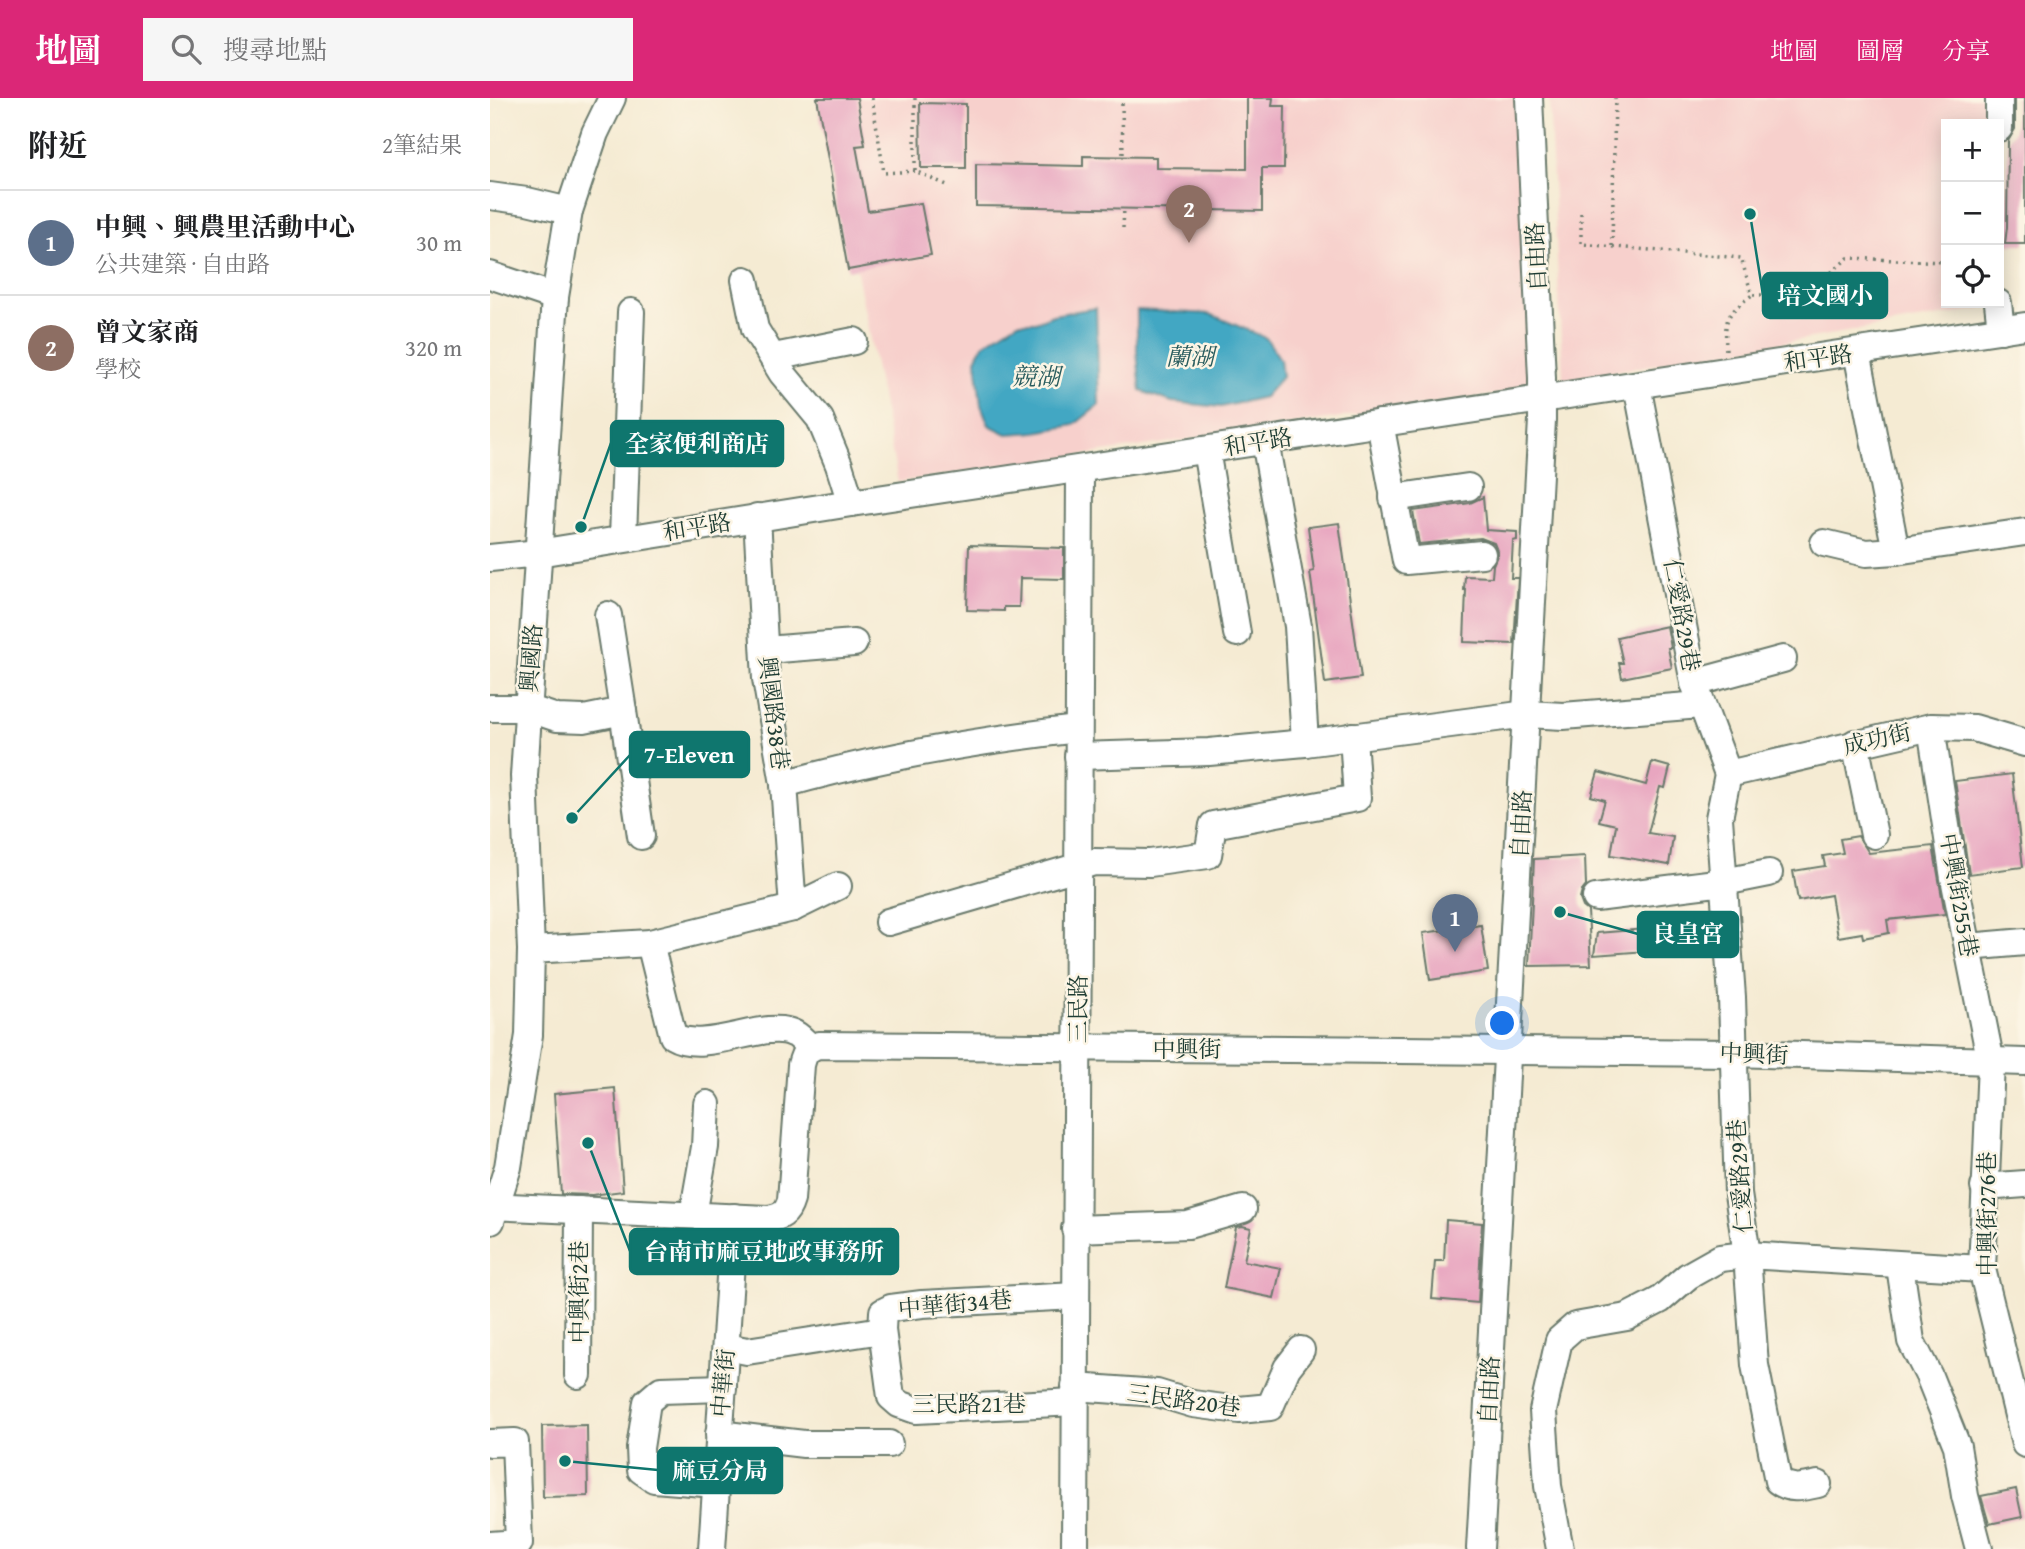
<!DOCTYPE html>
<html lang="zh-TW">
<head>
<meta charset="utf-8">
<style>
	:root { --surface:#fff; --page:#f6f6f6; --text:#202124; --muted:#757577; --line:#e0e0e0; --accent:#db2777 }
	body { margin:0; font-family:"Gentium Book Plus","Noto Serif TC",serif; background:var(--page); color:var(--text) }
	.controls { position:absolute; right:21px; top:21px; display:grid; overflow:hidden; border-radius:0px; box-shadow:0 4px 18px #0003 }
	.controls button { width:63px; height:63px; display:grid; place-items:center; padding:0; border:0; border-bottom:2px solid var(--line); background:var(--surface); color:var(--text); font:35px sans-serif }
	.you { position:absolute; left:1013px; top:926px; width:24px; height:24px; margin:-18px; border:5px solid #fff; border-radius:50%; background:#1a73e8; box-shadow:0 0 0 10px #1a73e833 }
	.badge { display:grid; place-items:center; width:46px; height:46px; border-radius:50%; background:var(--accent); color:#fff; font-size:23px; font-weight:700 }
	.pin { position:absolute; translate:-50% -58px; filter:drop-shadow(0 2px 4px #0008) }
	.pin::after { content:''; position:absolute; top:37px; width:24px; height:21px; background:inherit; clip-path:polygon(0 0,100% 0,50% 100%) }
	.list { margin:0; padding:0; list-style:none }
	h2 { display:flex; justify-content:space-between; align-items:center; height:91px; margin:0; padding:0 28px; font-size:30px }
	h2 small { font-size:23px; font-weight:400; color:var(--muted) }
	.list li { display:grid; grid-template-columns:46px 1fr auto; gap:21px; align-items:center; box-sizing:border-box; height:105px; padding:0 28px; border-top:2px solid var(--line) }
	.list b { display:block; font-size:26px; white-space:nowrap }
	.list p { margin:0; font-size:23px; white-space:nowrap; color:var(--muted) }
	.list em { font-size:23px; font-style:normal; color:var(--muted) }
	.icon { flex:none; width:38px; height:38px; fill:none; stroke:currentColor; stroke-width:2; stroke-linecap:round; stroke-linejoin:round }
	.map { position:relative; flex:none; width:1535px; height:1451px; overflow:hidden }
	header { display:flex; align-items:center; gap:42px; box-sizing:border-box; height:98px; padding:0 35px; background:var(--accent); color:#fff }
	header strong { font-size:33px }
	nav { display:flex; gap:38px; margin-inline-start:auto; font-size:24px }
	.search { width:490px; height:63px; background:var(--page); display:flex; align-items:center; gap:18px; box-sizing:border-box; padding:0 24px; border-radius:0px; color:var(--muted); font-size:26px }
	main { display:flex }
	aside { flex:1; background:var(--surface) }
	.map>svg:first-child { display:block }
	.built { fill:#f7d0cc }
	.water { fill:#43a7c3; stroke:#31727c; stroke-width:2 }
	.building { fill:#e8a6c0 }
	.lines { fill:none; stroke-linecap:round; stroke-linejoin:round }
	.minor-casing { stroke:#6a7a6c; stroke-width:30 }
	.path { stroke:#6a7a6c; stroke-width:3.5; stroke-dasharray:2 5; stroke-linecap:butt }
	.minor { stroke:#fff; stroke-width:26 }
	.labels { text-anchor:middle; stroke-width:5; stroke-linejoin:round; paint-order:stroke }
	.street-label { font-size:23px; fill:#1f3d34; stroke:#fcf5e5 }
	.water-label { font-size:24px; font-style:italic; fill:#2a5d5f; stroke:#fcf5e5 }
	.leader { fill:none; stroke:#0f766e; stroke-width:2.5 }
	.callout-dot { fill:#0f766e; stroke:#fcf5e5; stroke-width:2.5 }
	.callout { fill:#0f766e; stroke:#0f766e; stroke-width:2.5 }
	.callout-label { font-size:24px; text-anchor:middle; font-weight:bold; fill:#fff }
</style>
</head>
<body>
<header>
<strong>地圖</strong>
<div class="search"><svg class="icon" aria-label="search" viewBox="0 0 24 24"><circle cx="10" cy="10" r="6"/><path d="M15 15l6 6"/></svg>搜尋地點</div>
<nav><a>地圖</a><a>圖層</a><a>分享</a></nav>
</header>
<main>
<aside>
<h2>附近<small>2筆結果</small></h2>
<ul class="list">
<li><span class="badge" style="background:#5c6f8a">1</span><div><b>中興、興農里活動中心</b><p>公共建築 · 自由路</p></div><em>30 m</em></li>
<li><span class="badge" style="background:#8d6e63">2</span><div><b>曾文家商</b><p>學校</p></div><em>320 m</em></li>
</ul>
</aside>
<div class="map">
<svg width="1535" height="1451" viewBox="0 0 1535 1451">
	<rect width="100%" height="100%" fill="#fcf5e5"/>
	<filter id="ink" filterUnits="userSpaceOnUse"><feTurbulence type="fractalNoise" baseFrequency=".0143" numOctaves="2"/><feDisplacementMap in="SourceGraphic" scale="14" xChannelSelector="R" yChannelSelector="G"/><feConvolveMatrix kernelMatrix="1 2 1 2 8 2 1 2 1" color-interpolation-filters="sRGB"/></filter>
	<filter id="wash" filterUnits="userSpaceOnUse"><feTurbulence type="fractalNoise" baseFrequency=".00686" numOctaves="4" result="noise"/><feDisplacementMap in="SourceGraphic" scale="28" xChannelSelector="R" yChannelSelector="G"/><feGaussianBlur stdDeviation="1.57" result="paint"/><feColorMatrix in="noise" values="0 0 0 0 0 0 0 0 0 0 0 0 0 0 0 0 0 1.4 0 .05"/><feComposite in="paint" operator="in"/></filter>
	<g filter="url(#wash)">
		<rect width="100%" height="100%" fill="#f5ebd3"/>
		<g class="built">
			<path d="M333,0H1031L1043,291L408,384Z"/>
			<path d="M1059,0H1498L1497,26H1456V205H1492V211L1073,282Z"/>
		</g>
		<g class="water">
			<path d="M606,210L609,307L584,327L546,334L517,336L499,327L491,307L486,261L493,247L528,224H546L563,217Z"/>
			<path d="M647,212L720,216L776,240L790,261L792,279L774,299L731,309L682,304L651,293L647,254Z"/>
		</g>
		<g id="blocks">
			<g class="building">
				<path d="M327,0H367L375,47L366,48L378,113L431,105L441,157L358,172Z"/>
				<path d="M757,0H783L782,8H795L794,70H772V113L486,108V66L593,68V58L666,59V70L757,71Z"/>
				<path d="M1525,0H1535V146H1515L1517,129L1518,43L1525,31Z"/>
				<path d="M430,5L476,6V70H431Z"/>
				<path d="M993,399L996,432L1027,434V442L1023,443L1021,480H1028L1024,546L974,544L976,492H974L975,478L1002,479L1003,467L1008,455L1004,445L991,440L929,446L923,413L980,405Z"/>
				<path d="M849,425L871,580L835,585L820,474L824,473L818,429Z"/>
				<path d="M479,447L574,450V481L530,480L529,509H514V513L477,512Z"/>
				<path d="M1177,528L1181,550H1178L1182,570L1132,580L1129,565H1133L1127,539Z"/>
				<path d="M1162,664L1180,669L1175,690L1170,689L1158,735L1183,739L1179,767L1121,757L1126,727L1109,723L1115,702L1101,698L1108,674L1156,687Z"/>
				<path d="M1522,676L1533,769L1479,776L1465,683Z"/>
				<path d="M1368,738L1379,755L1443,748L1455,816L1397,822L1399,835L1373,840L1372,835L1348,839L1341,797L1308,803L1303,773L1335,768L1333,758L1353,755L1350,741Z"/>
				<path d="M1095,758L1096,788L1092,793L1090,801L1093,809L1098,813L1101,867L1039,868L1044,761Z"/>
				<path d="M991,827L998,873L940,882L933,835Z"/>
				<path d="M1168,830L1170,852L1104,857L1107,835Z"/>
				<path d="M125,990L133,1093L102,1097L71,1096L64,996Z"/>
				<path d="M956,1122L992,1125L988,1205L942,1201L945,1163H954Z"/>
				<path d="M752,1128L761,1130L754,1163L791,1170L784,1200L734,1190L746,1129Z"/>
				<path d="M97,1327L98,1398L53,1399L52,1328Z"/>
				<path d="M1526,1391L1532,1419L1499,1426L1491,1398Z"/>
			</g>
		</g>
	</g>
	<g filter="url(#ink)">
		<use href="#blocks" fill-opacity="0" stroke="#6a7a6c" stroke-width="2"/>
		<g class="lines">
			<g class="minor-casing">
				<g id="minor">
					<path d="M1509,30V0"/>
					<path d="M0,98L37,103L79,113"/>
					<path d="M0,177L65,199"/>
					<path d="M255,182L265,231L292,275L330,321L349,367L361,405"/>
					<path d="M1508,205L1511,232"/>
					<path d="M1367,254L1406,453"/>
					<path d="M284,259L364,243"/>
					<path d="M890,325L916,463L992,456"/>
					<path d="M775,343L808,528L815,645"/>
					<path d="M716,352L747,535"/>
					<path d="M903,400L978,389"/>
					<path d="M267,419L276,581L294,686L303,810"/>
					<path d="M133,440L141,214"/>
					<path d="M1334,445L1376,455L1406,453L1535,434"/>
					<path d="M0,460L48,455L361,405L1535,228"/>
					<path d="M276,552L364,545"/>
					<path d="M1204,585L1293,561"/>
					<path d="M0,610H37L67,620L94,621L133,613L118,517"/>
					<path d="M133,613L151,738"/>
					<path d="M1441,629L1464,780L1501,965L1492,1171L1535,1346"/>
					<path d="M1365,645L1384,737"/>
					<path d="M588,658L719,654L815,645L1037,616L1073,618L1211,607"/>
					<path d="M1238,676L1441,629L1484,630L1535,645"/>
					<path d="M294,686C390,659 488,642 588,631"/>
					<path d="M1106,800L1234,784L1279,775"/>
					<path d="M398,824L604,764L660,765L718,757L723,727L867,700L863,638"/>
					<path d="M160,845L183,938C215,957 275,921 303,935C309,937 315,945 320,949"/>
					<path d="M1478,849L1535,844"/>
					<path d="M41,852L160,845L303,810L348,788"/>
					<path d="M1494,1089L1535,1086"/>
					<path d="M0,1108L277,1121C291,1119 297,1116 301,1102L311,967C314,955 317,950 329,947L1244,955L1535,964"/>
					<path d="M203,1117L215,1049L217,1006"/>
					<path d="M1,1123L18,1069L39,937L41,852L34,678L65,199L79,113L105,35L122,0"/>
					<path d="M585,1131L698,1127L753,1111"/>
					<path d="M1410,1168L1421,1243L1439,1278L1467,1348L1475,1398L1489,1451"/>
					<path d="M237,1249L257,1253L392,1232"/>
					<path d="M88,1277L89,1112"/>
					<path d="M585,1289L667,1295L703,1306L749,1312L780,1309L797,1270L811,1252"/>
					<path d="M585,1304L426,1312L409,1306L401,1299L392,1232L393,1214L401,1210L432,1206L586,1198"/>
					<path d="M229,1336L314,1346H399"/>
					<path d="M0,1345L25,1344L29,1445L0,1447"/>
					<path d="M226,1386L164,1381L151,1372L150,1350L157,1304L171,1292L233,1290"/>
					<path d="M1328,1386C1313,1389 1301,1393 1288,1383L1265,1267L1257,1157L1492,1171"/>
					<path d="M222,1451L244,1119"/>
					<path d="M585,1451L590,372"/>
					<path d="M990,1451L1052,322V280L1039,0"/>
					<path d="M1070,1451L1058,1388L1053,1313L1069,1242L1085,1228L1137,1219L1170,1202L1198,1178L1230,1160L1257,1157L1248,1096L1242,899L1229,720L1238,676L1204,585L1147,287"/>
				</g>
			</g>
			<g class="path">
				<path d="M382,0L394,75L425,73"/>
				<path d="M425,0V73L459,88"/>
				<path d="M632,5L633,58"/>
				<path d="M1091,115V146L1251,160L1262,197C1234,218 1235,220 1236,254"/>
				<path d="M633,130L634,110"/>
				<path d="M1122,148L1125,0"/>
				<path d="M1263,197H1289L1329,185L1358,160L1456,164"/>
			</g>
			<use href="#minor" class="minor"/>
		</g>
	</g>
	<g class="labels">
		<g class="street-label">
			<text transform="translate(1046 159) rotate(-93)" y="8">自由路</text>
			<text transform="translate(1328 260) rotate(-8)" y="8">和平路</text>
			<text transform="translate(768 344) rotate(-9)" y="8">和平路</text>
			<text transform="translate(207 429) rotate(-9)" y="8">和平路</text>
			<text transform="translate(1192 517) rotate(80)" y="8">仁愛路29巷</text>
			<text transform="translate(41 560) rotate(-86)" y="8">興國路</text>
			<text transform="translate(284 615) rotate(83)" y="8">興國路38巷</text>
			<text transform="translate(1387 641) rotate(-13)" y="8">成功街</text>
			<text transform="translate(1031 726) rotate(-87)" y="8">自由路</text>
			<text transform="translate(1469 797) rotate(80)" y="8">中興街255巷</text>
			<text transform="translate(588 911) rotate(-90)" y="8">三民路</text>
			<text x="697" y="959">中興街</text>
			<text transform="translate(1264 956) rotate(2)" y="8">中興街</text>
			<text transform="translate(1250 1078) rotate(-94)" y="8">仁愛路29巷</text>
			<text transform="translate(1497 1116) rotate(-90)" y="8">中興街276巷</text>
			<text transform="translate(89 1194) rotate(-90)" y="8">中興街2巷</text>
			<text transform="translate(465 1206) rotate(-5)" y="8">中華街34巷</text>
			<text transform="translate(233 1285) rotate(-85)" y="8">中華街</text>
			<text transform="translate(999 1292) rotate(-87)" y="8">自由路</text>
			<text transform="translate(694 1302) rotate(8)" y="8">三民路20巷</text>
			<text x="479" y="1314">三民路21巷</text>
		</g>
		<g class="water-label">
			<text x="700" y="267">蘭湖</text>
			<text x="546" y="287">競湖</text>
		</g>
	</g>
	<path class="leader" d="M1260 116L1273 197M91 429L121 345M82 720L140 657M1070 814L1148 836M98 1045L140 1153M75 1363L168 1372"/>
	<g class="callout-dot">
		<circle cx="1260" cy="116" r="7"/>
		<circle cx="91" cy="429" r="7"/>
		<circle cx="82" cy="720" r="7"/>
		<circle cx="1070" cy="814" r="7"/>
		<circle cx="98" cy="1045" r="7"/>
		<circle cx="75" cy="1363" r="7"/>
	</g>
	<g class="callout">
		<rect x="1273" y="175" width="124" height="45" rx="7"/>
		<rect x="121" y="323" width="172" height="45" rx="7"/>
		<rect x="140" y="634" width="119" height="45" rx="7"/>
		<rect x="1148" y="814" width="100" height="45" rx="7"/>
		<rect x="140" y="1131" width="268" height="45" rx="7"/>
		<rect x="168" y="1350" width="124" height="45" rx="7"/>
	</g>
	<g class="callout-label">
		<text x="1335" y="206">培文國小</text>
		<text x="207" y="354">全家便利商店</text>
		<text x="199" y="665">7-Eleven</text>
		<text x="1198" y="844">良皇宮</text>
		<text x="274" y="1162">台南市麻豆地政事務所</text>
		<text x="230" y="1381">麻豆分局</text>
	</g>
</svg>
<div class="controls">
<button>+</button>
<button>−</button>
<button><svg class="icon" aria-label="locate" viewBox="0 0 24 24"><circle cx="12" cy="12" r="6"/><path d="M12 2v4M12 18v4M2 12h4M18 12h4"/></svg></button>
</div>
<div class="you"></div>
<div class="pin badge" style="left:965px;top:854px;background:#5c6f8a">1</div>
<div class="pin badge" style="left:699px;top:145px;background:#8d6e63">2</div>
</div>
</main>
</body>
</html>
